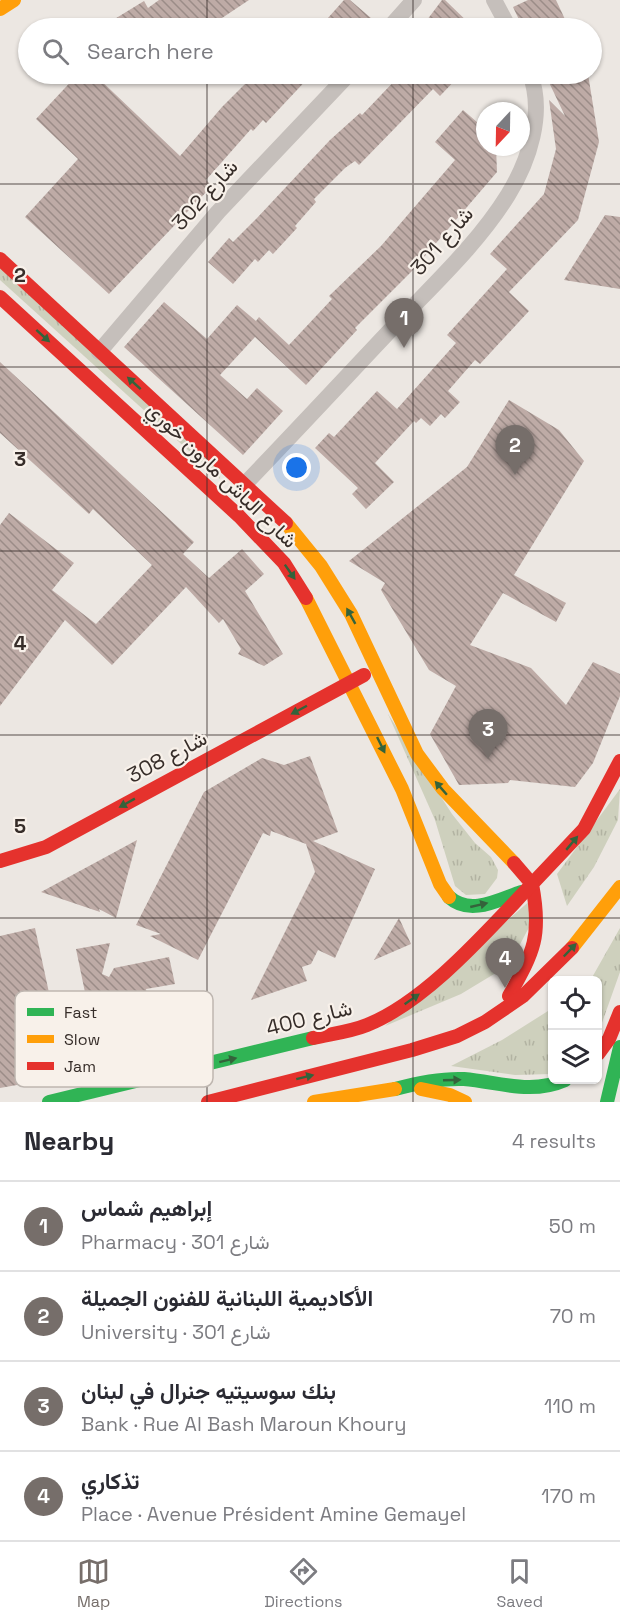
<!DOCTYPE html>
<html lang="en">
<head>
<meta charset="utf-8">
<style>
	:root { --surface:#fff; --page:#f7f7f7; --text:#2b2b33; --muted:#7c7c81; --line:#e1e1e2; --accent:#766e6a }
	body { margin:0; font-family:"Space Grotesk",Vazirmatn,sans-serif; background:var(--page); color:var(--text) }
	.controls { position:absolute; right:18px; bottom:18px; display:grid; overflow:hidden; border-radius:9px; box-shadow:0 2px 4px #0004 }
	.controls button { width:54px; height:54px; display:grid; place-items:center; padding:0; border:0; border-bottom:2px solid var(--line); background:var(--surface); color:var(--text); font:30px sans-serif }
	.compass { position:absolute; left:476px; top:102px; width:54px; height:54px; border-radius:50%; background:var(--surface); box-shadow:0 2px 4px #0004; rotate:202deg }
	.you { position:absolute; left:297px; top:468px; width:21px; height:21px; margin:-15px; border:4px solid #fff; border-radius:50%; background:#1a73e8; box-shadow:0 0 0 9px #1a73e833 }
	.badge { display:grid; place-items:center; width:39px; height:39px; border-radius:50%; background:var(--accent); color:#fff; font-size:20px; font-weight:700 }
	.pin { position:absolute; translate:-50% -50px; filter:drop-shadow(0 2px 3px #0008) }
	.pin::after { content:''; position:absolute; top:32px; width:21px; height:18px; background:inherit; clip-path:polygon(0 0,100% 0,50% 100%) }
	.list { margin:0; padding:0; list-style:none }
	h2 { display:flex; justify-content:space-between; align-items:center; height:78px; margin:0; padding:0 24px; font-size:26px }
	h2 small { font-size:20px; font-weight:400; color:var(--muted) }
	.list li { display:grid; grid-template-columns:39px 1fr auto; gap:18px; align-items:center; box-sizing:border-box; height:90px; padding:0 24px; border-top:2px solid var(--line) }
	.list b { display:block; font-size:22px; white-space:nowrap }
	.list p { margin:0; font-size:20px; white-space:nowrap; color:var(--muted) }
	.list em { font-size:20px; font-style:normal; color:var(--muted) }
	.icon { flex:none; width:33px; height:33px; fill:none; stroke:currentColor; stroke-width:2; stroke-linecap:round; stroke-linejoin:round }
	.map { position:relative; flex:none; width:620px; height:1102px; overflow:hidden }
	.search { position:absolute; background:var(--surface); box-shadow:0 2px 4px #0004; left:18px; right:18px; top:18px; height:66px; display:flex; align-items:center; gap:15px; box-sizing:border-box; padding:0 21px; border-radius:33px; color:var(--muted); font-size:22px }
	.sheet { height:438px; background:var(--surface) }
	nav { display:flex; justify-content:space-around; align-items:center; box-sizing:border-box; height:84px; border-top:2px solid var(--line); background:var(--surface); font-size:16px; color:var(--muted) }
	nav a { display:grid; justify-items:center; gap:3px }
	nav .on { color:var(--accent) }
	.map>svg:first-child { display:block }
	.grass { fill:url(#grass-tufts) }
	.building { fill:url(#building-back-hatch) }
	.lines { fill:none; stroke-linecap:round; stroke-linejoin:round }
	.street { stroke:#c5bfbb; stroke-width:16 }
	.fast { stroke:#30b455; stroke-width:14 }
	.slow { stroke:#ff9f0a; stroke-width:14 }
	.jam { stroke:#e5322d; stroke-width:14 }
	.oneway { fill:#34633b }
	.grid { fill:none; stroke:#362d29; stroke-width:1.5; stroke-opacity:0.55 }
	.labels { text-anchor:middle; stroke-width:4.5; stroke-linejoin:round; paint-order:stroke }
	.street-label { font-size:21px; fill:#362d29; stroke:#f8f1ea }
	.key { fill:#f8f1ea; stroke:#beb6b0; stroke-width:1.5 }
	.key-label { font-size:16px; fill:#362d29 }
	.grid-label { font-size:20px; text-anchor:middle; font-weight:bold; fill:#362d29; stroke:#f8f1ea; stroke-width:4.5; stroke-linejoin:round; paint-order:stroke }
</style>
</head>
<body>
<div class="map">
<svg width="620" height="1102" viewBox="0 0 620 1102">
	<defs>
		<pattern id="grass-tufts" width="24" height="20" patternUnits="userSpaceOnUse" patternTransform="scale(1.5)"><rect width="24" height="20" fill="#ced0bd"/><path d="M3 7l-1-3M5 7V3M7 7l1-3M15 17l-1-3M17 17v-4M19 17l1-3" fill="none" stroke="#b2b3a2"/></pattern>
		<pattern id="building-back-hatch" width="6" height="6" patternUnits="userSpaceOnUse" patternTransform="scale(1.5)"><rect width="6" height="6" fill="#beaba6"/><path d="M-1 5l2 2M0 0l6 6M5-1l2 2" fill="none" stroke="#9b8c87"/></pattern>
	</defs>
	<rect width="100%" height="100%" fill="#ece7e2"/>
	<g class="grass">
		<path d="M0,261L221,462L220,479L0,280Z"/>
		<path d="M388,714L452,814L475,843L491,857L498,870L497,878L485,894L466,895L455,886L435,820Z"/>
		<path d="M620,789L618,820L594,867L567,906L557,874Z"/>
		<path d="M532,899L534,918L509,965L461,994L385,1026Z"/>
		<path d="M620,928V972L598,1034V981H590Z"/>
		<path d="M548,1011L552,1012V1074L515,1075L451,1066L502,1040Z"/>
	</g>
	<g class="building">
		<path d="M159,0H249L207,28H100L144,1L148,8Z"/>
		<path d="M344,0H350L379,25V28H319Z"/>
		<path d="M442,0H445L474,28H421Z"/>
		<path d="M528,0H556L569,28H523L513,7Z"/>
		<path d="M78,74H94L180,156L222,107L255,74H312L266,123L263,120L253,131L251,129L206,180L212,186L109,294L25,217L78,159L36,119Z"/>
		<path d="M401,74H461L440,96L433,89L359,165L355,161L345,168L314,199L316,202L295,226L297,228L273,254L269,250L258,262L255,259L233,284L208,262L229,238L233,242L257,218L330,140L360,113L362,115Z"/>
		<path d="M545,74H588L599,142L578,220L509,292L529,311L480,364L475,360L448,391L460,402L445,418L441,414L430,426L421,418L416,423L414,421L375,463L394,482L366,509L352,494L358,488L315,448L329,433L334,437L377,391L397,409L456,343L447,335L507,269L490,254L544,194L556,149L549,100L565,116Z"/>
		<path d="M463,110L485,129V147H496L497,172L413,270L355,328L357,330L306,385L255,337L220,375L247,399L257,388L283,411L243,455L124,347L164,302L207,339L237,305L256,321L259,317L289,345L332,299L329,296L381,246L455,160L435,142Z"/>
		<path d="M605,215L620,217V289L564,280Z"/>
		<path d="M0,362L194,542L183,554L209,578L242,549L264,574L245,591L283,654L264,666L238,654L241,649L223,619L219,623L186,587L112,665L65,620L0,706V525L9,513L74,563L52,590L96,624L152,565L93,509L89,514L0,433Z"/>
		<path d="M509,400L559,430L584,461L514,575L566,603L556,622L503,593L470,645L531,668L566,705L593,662L620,674V696L593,763L575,787L510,780L508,783L459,785L430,734L456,686L429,670L381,590L385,583L349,561L467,467Z"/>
		<path d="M310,756L338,832L313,841L375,869L335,958L318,950L311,964L302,967L307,981L251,1000L315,872L306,844L271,831L270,836L263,833L198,960L150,936L161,934L136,925L204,792L262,758L284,765Z"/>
		<path d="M137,840L116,918L99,909L100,912L41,892Z"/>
		<path d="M399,918L411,944L374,960Z"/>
		<path d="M35,928L67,1076L0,1088V936Z"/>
		<path d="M110,943L102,974L109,977L114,968L169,957L175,984L146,989L154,1031L128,1036L120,996L87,1002L76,949Z"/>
	</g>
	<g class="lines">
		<g class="street">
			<path d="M494,0L509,28"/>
			<path d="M389,28L414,0"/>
			<path d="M99,352L218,212L349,74"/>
			<path d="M245,484C296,431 347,376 398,322C436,282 479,242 508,195C529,161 545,113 530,74"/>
		</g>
		<g class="fast">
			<path d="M449,897C470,916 498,900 521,892"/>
			<path d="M395,1089C417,1083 441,1078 464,1079C499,1082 531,1095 565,1080"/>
			<path d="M49,1102L313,1038"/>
			<path d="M607,1102L620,1047"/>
		</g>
		<g class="slow">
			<path d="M0,9L14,0"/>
			<path d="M286,523L321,566L351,614L417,754L443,789L514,863"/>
			<path d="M306,598L402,789L440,884L449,897"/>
			<path d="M572,948L620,887"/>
			<path d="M421,1089L450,1095L465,1102"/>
			<path d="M314,1102L395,1089"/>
		</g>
		<g class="jam">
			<path d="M0,259L286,523"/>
			<path d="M0,297L239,516L284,563L306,598"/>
			<path d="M0,861L46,847L364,675"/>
			<path d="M509,996C534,951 542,936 532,884L584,829L620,761"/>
			<path d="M313,1038C330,1034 350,1032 367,1025C427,1001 488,930 532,884L514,863"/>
			<path d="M598,1054L609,1039L620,1012"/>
			<path d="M208,1102L412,1050L457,1036L485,1022L523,996L572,948"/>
		</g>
	</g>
	<defs><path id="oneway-solid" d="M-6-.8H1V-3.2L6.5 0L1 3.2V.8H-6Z" transform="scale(1.5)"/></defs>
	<g class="oneway">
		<use href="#oneway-solid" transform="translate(43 336) rotate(42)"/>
		<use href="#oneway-solid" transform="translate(134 383) rotate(-138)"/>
		<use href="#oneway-solid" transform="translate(290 572) rotate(55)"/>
		<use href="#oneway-solid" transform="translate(351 616) rotate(-119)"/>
		<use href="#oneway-solid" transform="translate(299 710) rotate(152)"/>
		<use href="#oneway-solid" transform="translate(381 745) rotate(64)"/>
		<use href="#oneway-solid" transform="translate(441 788) rotate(-131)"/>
		<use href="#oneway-solid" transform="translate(127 803) rotate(151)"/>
		<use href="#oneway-solid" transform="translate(572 843) rotate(-50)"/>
		<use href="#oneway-solid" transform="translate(479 905) rotate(-13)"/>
		<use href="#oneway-solid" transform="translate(570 950) rotate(-46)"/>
		<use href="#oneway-solid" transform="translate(412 999) rotate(-35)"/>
		<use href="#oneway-solid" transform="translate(228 1060) rotate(-14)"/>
		<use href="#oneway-solid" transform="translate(305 1077) rotate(-14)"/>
		<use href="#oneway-solid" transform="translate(452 1080) rotate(-2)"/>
	</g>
	<path class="grid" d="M207,0V28M413,0V28M207,74V1102M413,74V1102M0,184H620M0,367H620M0,551H620M0,735H620M0,918H620"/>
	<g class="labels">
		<g class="street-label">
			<text transform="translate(205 195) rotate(-48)" y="7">شارع 302</text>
			<text transform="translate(442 241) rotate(-49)" y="7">شارع 301</text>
			<text transform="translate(222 475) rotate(44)" y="7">شارع الباش مارون خوري</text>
			<text transform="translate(167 757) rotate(-28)" y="7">شارع 308</text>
			<text transform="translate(309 1018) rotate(-14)" y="7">شارع 400</text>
		</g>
	</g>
	<rect x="15" y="991" width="198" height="96" rx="9" class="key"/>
	<rect x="27" y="1008" width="27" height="8" fill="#30b455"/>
	<rect x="27" y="1035" width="27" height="8" fill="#ff9f0a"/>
	<rect x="27" y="1062" width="27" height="8" fill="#e5322d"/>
	<g class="key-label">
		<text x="64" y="1018">Fast</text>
		<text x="64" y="1045">Slow</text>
		<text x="64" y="1072">Jam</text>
	</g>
	<g class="grid-label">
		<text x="20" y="282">2</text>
		<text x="20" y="466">3</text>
		<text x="20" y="650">4</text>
		<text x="20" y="833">5</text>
	</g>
</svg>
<div class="controls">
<button><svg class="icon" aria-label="locate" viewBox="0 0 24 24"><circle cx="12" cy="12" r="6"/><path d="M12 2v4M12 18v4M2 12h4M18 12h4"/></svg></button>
<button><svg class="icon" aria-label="layers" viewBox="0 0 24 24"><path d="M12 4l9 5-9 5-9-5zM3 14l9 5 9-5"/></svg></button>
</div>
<svg class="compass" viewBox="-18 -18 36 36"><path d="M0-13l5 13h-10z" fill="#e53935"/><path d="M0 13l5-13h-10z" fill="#7c7c81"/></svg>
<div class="you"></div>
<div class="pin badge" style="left:404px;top:348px">1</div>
<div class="pin badge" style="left:515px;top:475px">2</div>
<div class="pin badge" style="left:488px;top:759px">3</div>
<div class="pin badge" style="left:505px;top:988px">4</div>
<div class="search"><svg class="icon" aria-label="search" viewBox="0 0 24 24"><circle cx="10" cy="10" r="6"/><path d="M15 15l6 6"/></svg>Search here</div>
</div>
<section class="sheet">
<h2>Nearby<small>4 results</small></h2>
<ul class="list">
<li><span class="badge">1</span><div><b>إبراهيم شماس</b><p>Pharmacy · شارع 301</p></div><em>50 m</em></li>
<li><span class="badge">2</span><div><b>الأكاديمية اللبنانية للفنون الجميلة</b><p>University · شارع 301</p></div><em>70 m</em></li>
<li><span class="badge">3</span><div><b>بنك سوسيتيه جنرال في لبنان</b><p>Bank · Rue Al Bash Maroun Khoury</p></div><em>110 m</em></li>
<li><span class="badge">4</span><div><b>تذكاري</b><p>Place · Avenue Président Amine Gemayel</p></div><em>170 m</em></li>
</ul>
</section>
<nav>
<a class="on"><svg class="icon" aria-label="map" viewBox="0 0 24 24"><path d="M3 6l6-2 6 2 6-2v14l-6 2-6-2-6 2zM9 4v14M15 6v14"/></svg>Map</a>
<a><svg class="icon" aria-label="directions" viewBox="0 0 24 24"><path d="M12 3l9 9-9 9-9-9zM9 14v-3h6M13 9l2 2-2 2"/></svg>Directions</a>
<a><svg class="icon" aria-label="saved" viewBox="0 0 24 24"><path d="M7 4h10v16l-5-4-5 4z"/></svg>Saved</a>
</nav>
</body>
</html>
